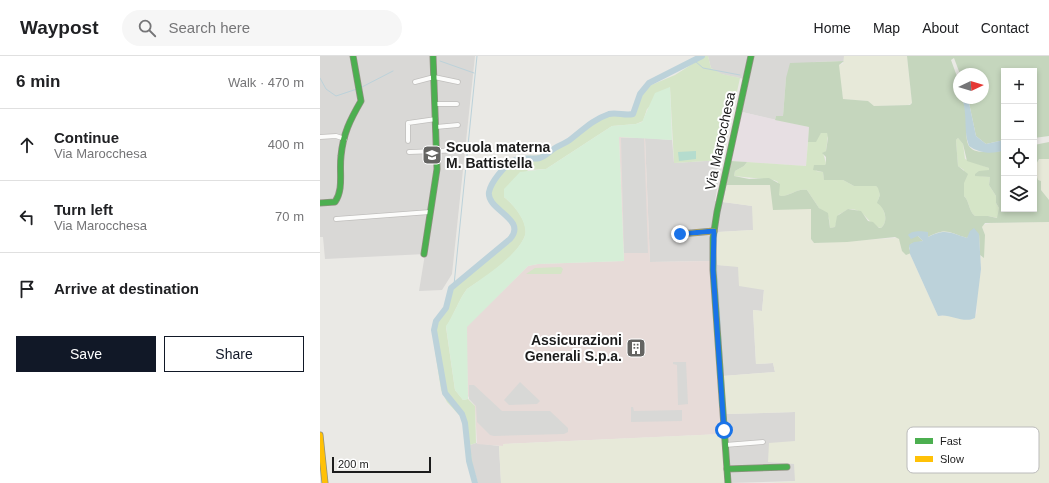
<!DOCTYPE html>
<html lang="en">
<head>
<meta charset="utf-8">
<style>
	:root { --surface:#fff; --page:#f6f6f6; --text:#202124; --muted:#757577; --line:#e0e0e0; --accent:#111827 }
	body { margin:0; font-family:Helvetica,sans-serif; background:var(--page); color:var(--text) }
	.controls { position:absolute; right:12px; top:12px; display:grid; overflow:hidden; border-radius:0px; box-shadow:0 2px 6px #0003 }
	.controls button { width:36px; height:36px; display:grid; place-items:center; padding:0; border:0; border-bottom:1px solid var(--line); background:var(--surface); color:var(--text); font:20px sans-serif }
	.compass { position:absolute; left:633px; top:12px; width:36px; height:36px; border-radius:50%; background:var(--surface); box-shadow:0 2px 6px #0003; rotate:86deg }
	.scale { position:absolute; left:12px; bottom:10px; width:99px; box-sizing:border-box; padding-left:4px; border:2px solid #1c1c1c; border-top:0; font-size:11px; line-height:14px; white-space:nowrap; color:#1c1c1c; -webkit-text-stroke:3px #fff; paint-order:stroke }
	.stop { position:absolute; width:12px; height:12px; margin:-9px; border:3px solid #1a73e8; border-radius:50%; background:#fff }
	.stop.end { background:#1a73e8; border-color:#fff; box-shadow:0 1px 4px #0008 }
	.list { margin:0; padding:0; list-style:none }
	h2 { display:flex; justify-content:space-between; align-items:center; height:52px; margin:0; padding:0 16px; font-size:17px }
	h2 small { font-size:13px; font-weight:400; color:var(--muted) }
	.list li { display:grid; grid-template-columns:26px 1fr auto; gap:12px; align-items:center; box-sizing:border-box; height:72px; padding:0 16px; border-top:1px solid var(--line) }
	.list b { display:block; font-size:15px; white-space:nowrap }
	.list p { margin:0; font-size:13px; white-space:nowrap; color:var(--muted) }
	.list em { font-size:13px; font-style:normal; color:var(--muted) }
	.actions { display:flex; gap:8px; padding:12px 16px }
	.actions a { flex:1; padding:9px 0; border:1px solid var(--accent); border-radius:0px; text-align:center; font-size:14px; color:var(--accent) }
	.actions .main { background:var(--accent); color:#fff }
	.icon { flex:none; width:22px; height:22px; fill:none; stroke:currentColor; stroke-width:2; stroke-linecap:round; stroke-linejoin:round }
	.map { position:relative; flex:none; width:729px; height:427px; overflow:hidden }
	header { display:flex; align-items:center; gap:24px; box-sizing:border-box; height:56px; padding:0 20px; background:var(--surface); border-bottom:1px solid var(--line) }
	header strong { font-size:19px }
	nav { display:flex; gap:22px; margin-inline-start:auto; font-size:14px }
	.search { width:280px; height:36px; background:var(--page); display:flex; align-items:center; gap:10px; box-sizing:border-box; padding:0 14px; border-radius:22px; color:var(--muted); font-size:15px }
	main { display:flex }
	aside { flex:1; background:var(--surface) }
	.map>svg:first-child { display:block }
	.residential { fill:#d9d8d6 }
	.commercial { fill:#e7dbd8 }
	.industrial { fill:#e7dfe3 }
	.religious { fill:#d8d8d6 }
	.farmland { fill:#e7e9d9 }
	.grass { fill:#d5e5c7 }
	.forest { fill:#c5d6bd; fill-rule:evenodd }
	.park { fill:#d6eed7 }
	.pitch { fill:#b5dcce }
	.water { fill:#bcd2da }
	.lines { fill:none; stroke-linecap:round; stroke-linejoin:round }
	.stream { stroke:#bcd2da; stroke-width:1 }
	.river { stroke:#bcd2da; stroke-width:6 }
	.street-casing { stroke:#c0bfbd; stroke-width:5.5 }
	.fast-casing { stroke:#8f9180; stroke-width:7 }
	.slow-casing { stroke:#8f9180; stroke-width:7 }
	.street { stroke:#fcfcfb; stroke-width:4 }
	.fast { stroke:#4caf50; stroke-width:5.5 }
	.slow { stroke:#ffc107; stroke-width:5.5 }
	.route { stroke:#1a73e8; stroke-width:5 }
	.labels { text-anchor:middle; stroke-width:4; stroke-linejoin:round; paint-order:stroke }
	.street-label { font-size:14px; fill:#1c1c1c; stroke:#fff }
	.poi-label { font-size:14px; font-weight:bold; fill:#1c1c1c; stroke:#fff; text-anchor:start }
	.key { fill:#fff; stroke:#bbb; stroke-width:1 }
	.key-label { font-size:11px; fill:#1c1c1c }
</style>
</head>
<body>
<header>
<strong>Waypost</strong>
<div class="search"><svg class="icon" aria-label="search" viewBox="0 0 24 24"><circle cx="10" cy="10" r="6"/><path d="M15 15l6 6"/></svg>Search here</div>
<nav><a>Home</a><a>Map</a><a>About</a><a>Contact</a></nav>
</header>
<main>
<aside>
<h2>6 min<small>Walk · 470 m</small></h2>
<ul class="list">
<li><svg class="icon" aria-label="ahead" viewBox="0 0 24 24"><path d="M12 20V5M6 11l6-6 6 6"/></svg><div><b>Continue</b><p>Via Marocchesa</p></div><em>400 m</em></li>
<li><svg class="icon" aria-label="left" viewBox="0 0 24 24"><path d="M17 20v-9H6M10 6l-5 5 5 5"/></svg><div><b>Turn left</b><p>Via Marocchesa</p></div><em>70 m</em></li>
<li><svg class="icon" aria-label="arrive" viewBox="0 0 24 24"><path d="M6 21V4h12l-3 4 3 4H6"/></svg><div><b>Arrive at destination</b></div></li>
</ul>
<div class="actions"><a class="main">Save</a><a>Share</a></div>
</aside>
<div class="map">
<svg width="729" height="427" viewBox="0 0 729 427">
	<rect width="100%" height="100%" fill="#eae9e5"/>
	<g class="residential">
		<path d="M0,0H155L132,218L122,234L99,235L105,198L5,203L3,181H0Z"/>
		<path d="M388,0H524V5L494,6L466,22L463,60H456L455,64L422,56L429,24L401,18L391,12Z"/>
		<path d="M325,82L352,84L354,107L402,104L395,145L433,150V174L398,176L391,179V205L330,206Z"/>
		<path d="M397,209L418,210L444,233L442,255L433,254L436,308L453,307L455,316L403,320Z"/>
		<path d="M475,356V385L448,406L475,407V425L410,427L406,358Z"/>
		<path d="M156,387L179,390L181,427H158L152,408L150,389Z"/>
	</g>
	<path class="commercial" d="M299,81L325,82L330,206L391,205L402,378L183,388V390L157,388L155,350L148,340L146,271L208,210L218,208L304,205Z"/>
	<path class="industrial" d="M422,56L489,71L486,110L411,105Z"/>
	<g class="religious">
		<path d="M301,82H324L328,197H304Z"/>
		<path d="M353,306H366L368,348L358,349L357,309L353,308Z"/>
		<path d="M200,326L220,345L217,348L189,349L184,344Z"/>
		<path d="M149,329H154L182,355H230L248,372V376L244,378L174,380L170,379L157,366L156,350L149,343Z"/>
		<path d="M311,351H313L314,355L362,354V365L311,366Z"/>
	</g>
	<g class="farmland">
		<path d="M524,0H587L592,47L588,49L554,50L548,45L523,43L518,9L523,8Z"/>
		<path d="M720,103H729V144L721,134V125L718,124L714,115L715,109Z"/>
		<path d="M406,129H450L491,153V183L494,187L577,182L581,185V190L590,198L618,260L626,259L643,263L652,264L657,257L656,244L661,213L660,199L662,202L664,176L662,171L663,169L671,167L729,166V427H450L475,425L474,408L448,406L449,387L475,385V356L406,358L403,320L455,316L453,307L436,308L433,254L442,255L444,234L419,230L418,211L397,209L398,176L433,174L432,150L403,146Z"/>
		<path d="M402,378L405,427H181L179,390H183V388Z"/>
	</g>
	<g class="grass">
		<path d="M385,0H388L391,12L402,18L420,22L402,104L354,107L350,31L327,53L323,65L316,68L292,70L226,113L208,114L184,141C194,149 211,168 204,182C194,203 165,221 147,233C138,245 134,259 126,271L135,334L143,344L148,343L155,350L156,387L150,389L153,411L145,392L144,371L140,360L127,346L121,334L112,275L114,274L112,270L125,249L131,230L192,178C193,161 174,154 168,139C168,127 180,111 190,104C199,97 212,102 222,98C247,87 266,67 292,59C299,57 306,61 313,60L316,57L321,40L329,30L355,19Z"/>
		<path d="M501,77H507L508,79L506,95L503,97L506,107L505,109H494L496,115L503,116L504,123L523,124L534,130H556L559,132L560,139L558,144C563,152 570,164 561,172C549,170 545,153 530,153C526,153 524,157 519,158L515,171L510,172L509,162L499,152L487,134C476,132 471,140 461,140L459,139L458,126L454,124L414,120L415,115L424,110L427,106L486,110L488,86H492Z"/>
		<path d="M638,82L643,88L645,103L669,112V114L660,120L670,121L669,129L676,140V147L679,152L678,162L668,160H655C648,154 650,146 644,140V114L638,110L636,84Z"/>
		<path d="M241,211L243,213L241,218H206L215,212Z"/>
	</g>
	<path class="forest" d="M587,0H729V80L714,82V15H684V84L666,88L656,80L648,42H663V18H640L634,2L631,4L639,26V42H642C644,48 646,54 647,60C648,76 640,97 665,96C672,96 678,96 684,94V153H714V89L729,86V103H719L714,112L718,124L721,125V134L729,144V166L665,167L662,171L665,179L664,202L660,199L659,178H650L647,182C629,177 627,171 608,181V176H597L598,180L603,185L591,188L589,192L591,197L586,199L582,195L579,183L575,181L527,186L494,187L491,183V153L453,154L450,129H406L411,105L427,106L424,110L415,115L414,120L429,123L449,122L460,128L459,139L461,140C471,140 476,132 487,134L499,152L508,157L510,172L515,171L517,160L528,153L541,155L548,165L553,166L559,172H561C569,165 565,152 557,147L560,139L558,132L556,130H534L523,124H504L503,116L493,114L494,109H505L506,107V101L502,97L506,95L508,82L507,77H501L496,86H488L489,71L455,64L456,60H463L466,22L470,7L524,5L519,9L523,43L548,45L554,50L590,49L592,47ZM638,82L643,88L647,105L669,112V114L659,115L655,118V120L670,121L669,129L676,140V147L679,152L677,162L668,160H655C648,154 650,146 644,140V127L648,118L638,110L636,84Z"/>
	<path class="park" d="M350,31L352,84L299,81L304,205L218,208L208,210L147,271L148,343L143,344L135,334L126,270C134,259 138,245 147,233C164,221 194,202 204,182C210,168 194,149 184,141V133L200,116L226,113L292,70L316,68L322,66L335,37Z"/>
	<path class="pitch" d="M376,95V103L359,105L358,96Z"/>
	<g class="water">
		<path d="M642,42H648L656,80L666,88L684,84V94C672,99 659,97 649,90C643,74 648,59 642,42Z"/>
		<path d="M654,172L659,178L661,213L655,262C643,268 630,257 618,260L590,198L589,189L594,186L603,185L598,180L591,183L588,179C592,174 602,175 608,176V181C626,172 630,177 647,182L650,175Z"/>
	</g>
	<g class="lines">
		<g class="stream">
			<path d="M120,5L154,17"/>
			<path d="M375,5L383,12L420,19"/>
			<path d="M0,22L6,33L16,40L37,33"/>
			<path d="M42,31L73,15"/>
			<path d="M399,161L406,129"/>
			<path d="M397,174L396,198L406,365"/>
			<path d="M134,229L157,0"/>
		</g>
		<path class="river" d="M155,427L149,405L145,367L142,358L125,337L114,274L116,265L126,252L131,232L190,183C208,163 166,154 169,136C171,126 184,110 193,105C201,100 211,104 220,102C226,100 230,95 235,92C240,89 246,87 251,83C264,73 272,64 289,58C297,56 305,60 313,58L320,38L329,27L382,0"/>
		<g class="street-casing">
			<g id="street">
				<path d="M95,26L114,21L138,26"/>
				<path d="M115,48H137"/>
				<path d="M116,71L138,69"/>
				<path d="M0,81L16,80L25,83"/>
				<path d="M88,85V67L116,63"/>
				<path d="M89,96L144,94"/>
				<path d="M16,163L110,156"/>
				<path d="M405,389L443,386"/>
			</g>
		</g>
		<g class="fast-casing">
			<g id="fast">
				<path d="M0,147L15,146C24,133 19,116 21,100C23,78 30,64 41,45L33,0"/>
				<path d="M104,198L117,113L113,0"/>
				<path d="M407,413L467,411"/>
				<path d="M408,427L393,214V182L397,156L431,0"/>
			</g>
		</g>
		<g class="slow-casing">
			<g id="slow">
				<path d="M360,178L394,175"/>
				<path d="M0,379L5,427"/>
			</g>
		</g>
		<use href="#street" class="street"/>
		<use href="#fast" class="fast"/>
		<use href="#slow" class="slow"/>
	</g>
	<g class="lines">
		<path class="route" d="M360,178L394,175L393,214L404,374"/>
	</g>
	<defs>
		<g id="school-square" transform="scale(1)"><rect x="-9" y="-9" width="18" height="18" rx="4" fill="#646462" stroke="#fff"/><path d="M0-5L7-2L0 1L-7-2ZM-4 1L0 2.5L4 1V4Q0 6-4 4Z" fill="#fff"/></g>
		<g id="building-square" transform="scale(1)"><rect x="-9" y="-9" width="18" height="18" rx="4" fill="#646462" stroke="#fff"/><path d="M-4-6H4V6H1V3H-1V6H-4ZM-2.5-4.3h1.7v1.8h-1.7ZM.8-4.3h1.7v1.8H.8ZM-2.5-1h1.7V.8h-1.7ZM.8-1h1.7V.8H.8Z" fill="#fff"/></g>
	</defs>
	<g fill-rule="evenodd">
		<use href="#school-square" x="112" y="99"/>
		<use href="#building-square" x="316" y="292"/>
	</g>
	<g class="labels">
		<g class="street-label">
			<text transform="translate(400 85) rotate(-78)" y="5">Via Marocchesa</text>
		</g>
		<g class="poi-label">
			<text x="126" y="96">Scuola materna<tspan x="126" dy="16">M. Battistella</tspan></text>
			<text x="302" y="289" text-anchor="end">Assicurazioni<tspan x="302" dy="16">Generali S.p.a.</tspan></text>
		</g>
	</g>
	<rect x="587" y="371" width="132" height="46" rx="6" class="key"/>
	<rect x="595" y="382" width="18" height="6" fill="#4caf50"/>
	<rect x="595" y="400" width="18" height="6" fill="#ffc107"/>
	<g class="key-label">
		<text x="620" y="389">Fast</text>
		<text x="620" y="407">Slow</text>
	</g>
</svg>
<div class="controls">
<button>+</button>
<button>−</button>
<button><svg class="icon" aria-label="locate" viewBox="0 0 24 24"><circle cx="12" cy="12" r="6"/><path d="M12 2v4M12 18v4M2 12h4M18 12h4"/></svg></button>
<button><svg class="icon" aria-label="layers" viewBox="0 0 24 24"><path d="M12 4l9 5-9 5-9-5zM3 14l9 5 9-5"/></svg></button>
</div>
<svg class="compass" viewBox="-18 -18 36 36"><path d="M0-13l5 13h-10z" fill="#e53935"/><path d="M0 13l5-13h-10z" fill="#757577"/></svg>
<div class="scale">200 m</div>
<div class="stop" style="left:404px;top:374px"></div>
<div class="stop end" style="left:360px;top:178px"></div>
</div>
</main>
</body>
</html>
